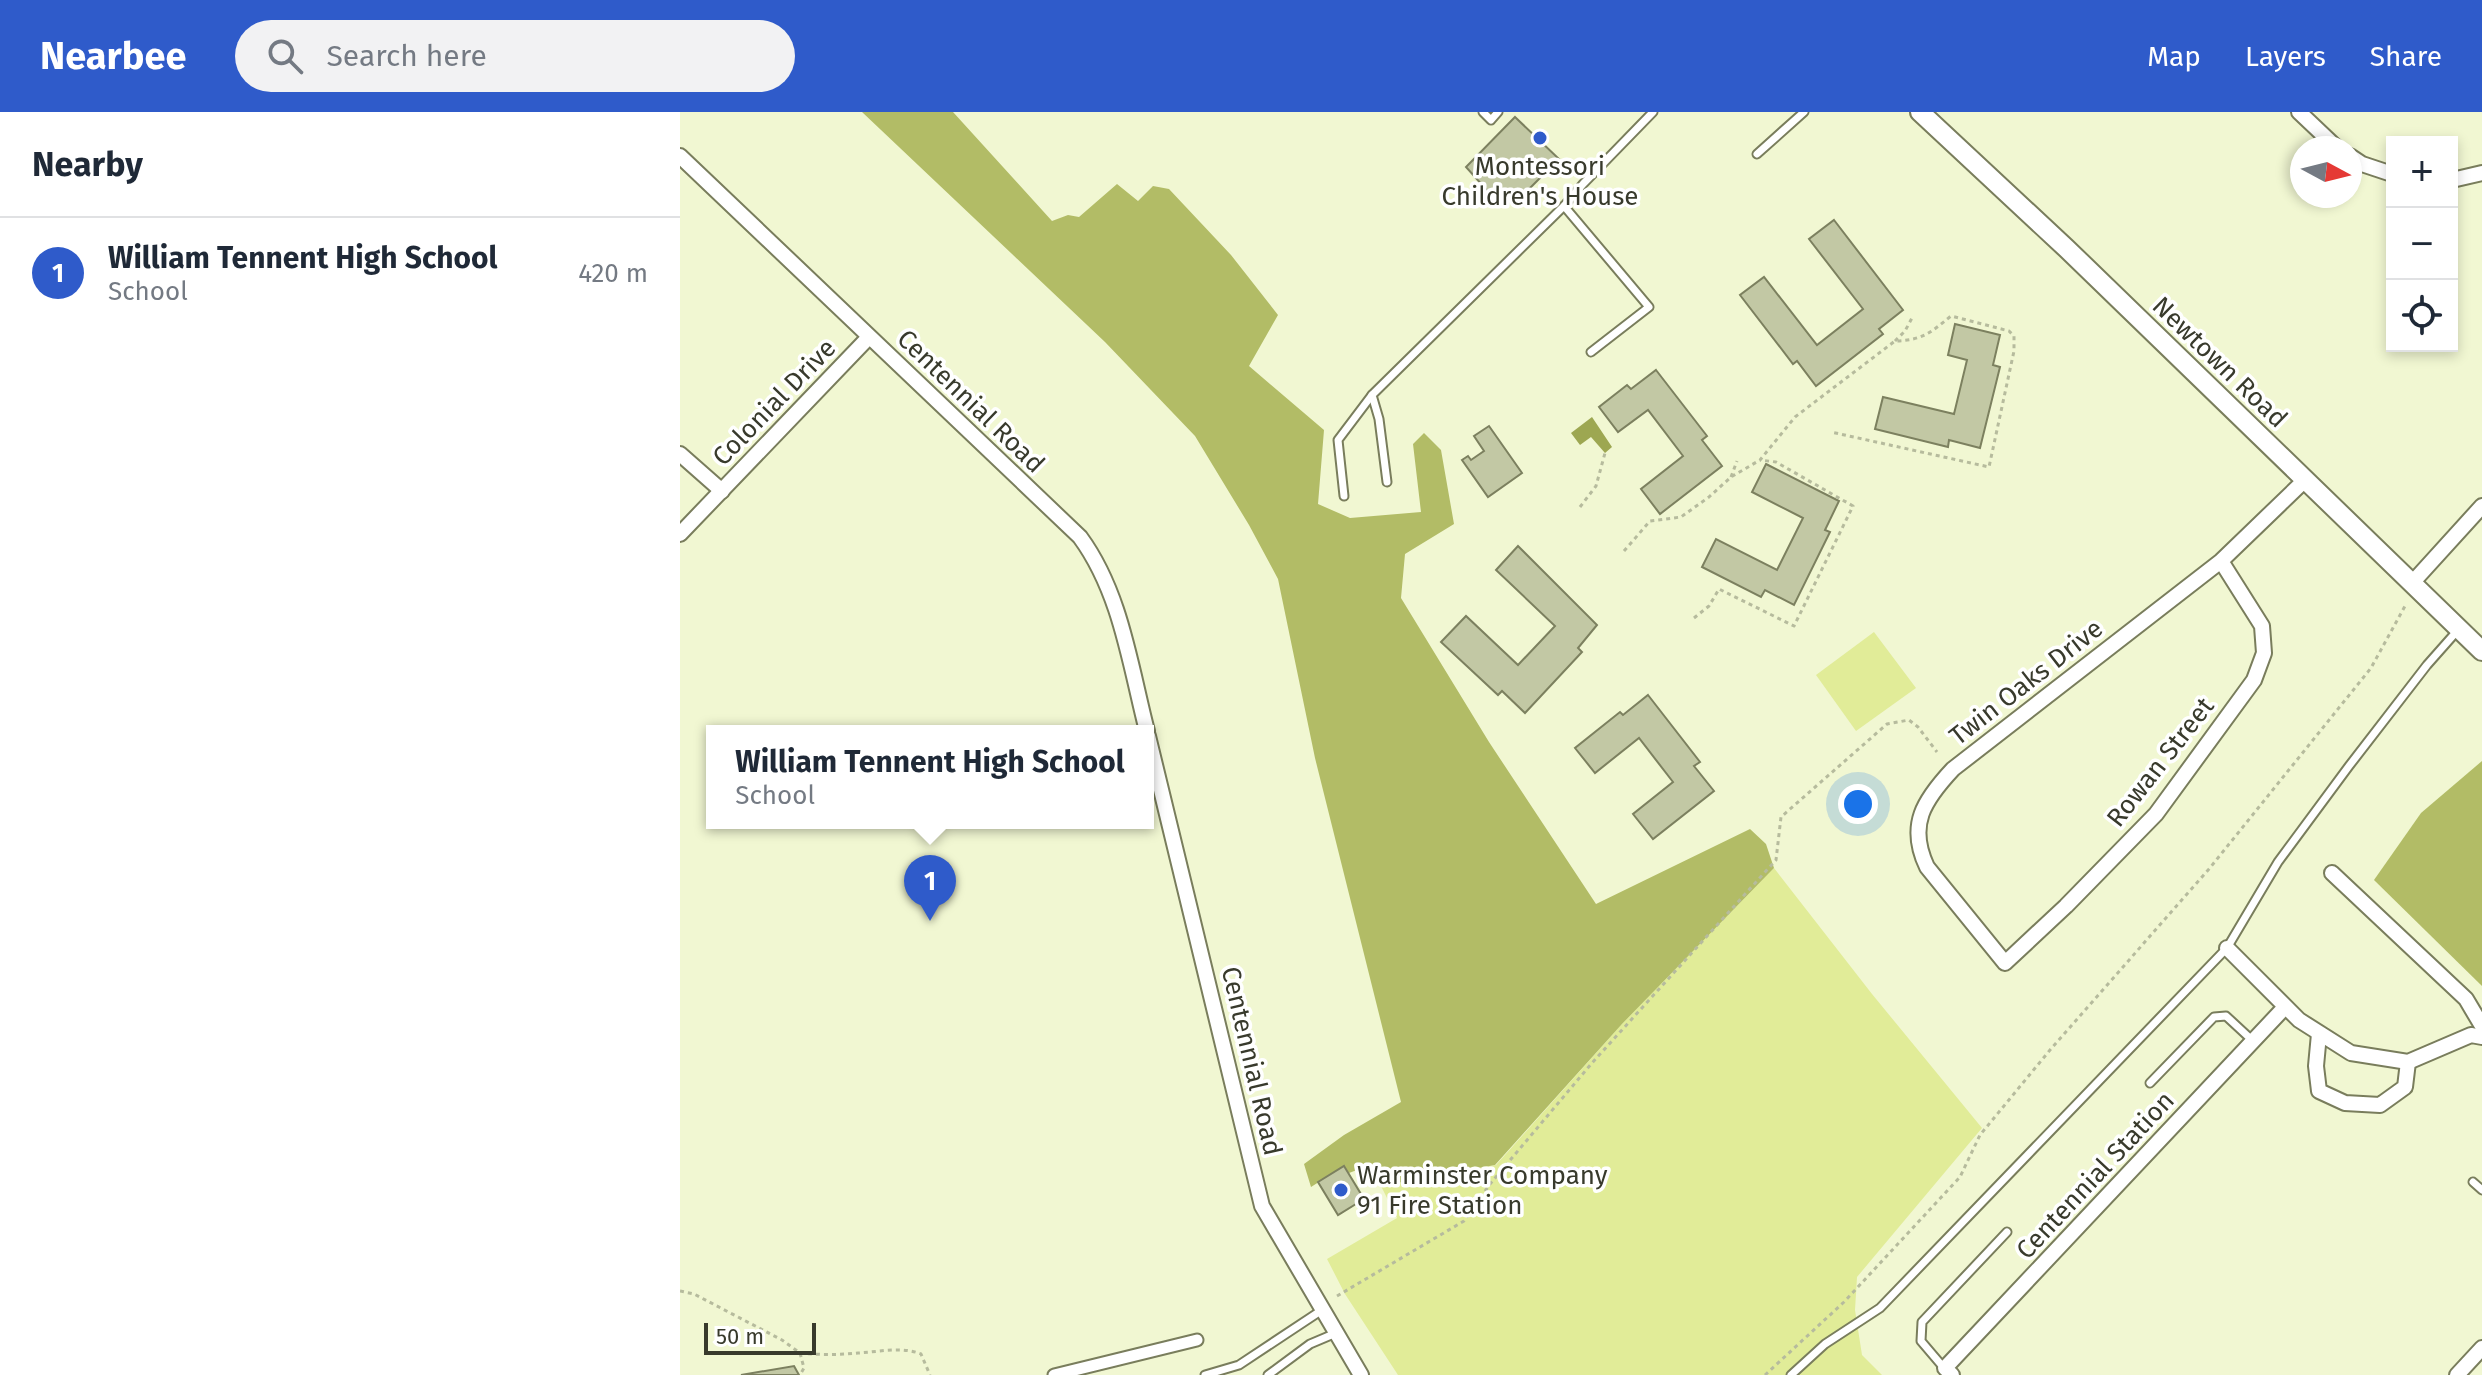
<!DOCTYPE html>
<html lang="en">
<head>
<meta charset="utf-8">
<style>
	:root { --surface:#fff; --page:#f2f2f3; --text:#1f2937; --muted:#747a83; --line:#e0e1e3; --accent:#2f5bca }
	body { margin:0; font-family:"Fira Sans",sans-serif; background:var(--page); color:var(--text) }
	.controls { position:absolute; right:24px; top:24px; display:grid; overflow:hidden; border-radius:0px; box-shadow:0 4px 12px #0003 }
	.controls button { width:72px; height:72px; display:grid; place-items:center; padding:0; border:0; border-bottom:2px solid var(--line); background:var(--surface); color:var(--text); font:40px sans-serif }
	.compass { position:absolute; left:1610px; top:24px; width:72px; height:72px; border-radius:50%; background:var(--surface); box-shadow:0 4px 12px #0003; rotate:97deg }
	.scale { position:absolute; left:24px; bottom:20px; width:112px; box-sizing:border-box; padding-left:8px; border:4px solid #383a2c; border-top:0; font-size:22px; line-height:28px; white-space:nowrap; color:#383a2c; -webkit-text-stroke:6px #fff; paint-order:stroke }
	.you { position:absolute; left:1178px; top:692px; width:28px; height:28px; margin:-20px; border:6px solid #fff; border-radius:50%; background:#1a73e8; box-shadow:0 0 0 12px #1a73e833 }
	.badge { display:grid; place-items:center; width:52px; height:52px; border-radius:50%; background:var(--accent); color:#fff; font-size:26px; font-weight:700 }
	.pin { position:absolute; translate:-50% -66px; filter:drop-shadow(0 2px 4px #0008) }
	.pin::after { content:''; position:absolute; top:42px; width:28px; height:24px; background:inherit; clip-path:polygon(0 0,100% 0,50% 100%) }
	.popup { position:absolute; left:26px; top:613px; width:448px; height:104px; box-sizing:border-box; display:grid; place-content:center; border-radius:0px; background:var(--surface); filter:drop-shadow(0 2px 6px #0005); font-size:26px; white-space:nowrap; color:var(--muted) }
	.popup b { font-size:30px; color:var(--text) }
	.popup::after { content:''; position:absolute; left:50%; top:100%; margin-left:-16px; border:16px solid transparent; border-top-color:var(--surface) }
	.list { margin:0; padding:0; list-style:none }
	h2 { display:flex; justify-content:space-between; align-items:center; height:104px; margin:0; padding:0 32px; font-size:34px }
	h2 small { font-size:26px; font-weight:400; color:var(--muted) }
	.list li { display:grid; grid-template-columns:52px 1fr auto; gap:24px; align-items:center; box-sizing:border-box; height:112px; padding:0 32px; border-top:2px solid var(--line) }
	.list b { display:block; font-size:30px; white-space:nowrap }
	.list p { margin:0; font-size:26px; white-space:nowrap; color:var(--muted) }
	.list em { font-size:26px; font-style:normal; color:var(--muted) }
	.icon { flex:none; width:44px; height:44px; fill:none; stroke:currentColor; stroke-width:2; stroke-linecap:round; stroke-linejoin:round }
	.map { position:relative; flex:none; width:1802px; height:1263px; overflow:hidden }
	header { display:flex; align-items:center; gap:48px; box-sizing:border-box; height:112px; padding:0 40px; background:var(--accent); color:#fff }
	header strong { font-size:38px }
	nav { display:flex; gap:44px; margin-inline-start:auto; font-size:28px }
	.search { width:560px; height:72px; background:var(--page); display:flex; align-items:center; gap:20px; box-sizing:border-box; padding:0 28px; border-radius:44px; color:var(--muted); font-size:30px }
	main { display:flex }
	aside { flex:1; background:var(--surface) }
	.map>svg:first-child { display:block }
	.green { fill:#e1ec98 }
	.forest { fill:#b2bc66 }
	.water { fill:#9da751 }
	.building { fill:#c2c8a4; stroke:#7c805f; stroke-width:2 }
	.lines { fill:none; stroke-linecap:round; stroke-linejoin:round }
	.service-casing { stroke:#797d5c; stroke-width:11 }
	.pedestrian-casing { stroke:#797d5c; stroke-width:15 }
	.minor-casing { stroke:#797d5c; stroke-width:18 }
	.tertiary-casing { stroke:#797d5c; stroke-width:22 }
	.path { stroke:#b6bb9d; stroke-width:3; stroke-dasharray:4 4; stroke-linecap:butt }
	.service { stroke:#fff; stroke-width:7 }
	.pedestrian { stroke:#fff; stroke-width:11 }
	.minor { stroke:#fff; stroke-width:14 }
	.tertiary { stroke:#fff; stroke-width:18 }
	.poi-dot { fill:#2f5bca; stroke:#fff; stroke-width:3 }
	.labels { text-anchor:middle; stroke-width:7; stroke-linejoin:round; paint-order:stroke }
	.poi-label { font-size:26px; fill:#383a2c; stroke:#fff }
	.street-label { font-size:26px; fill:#383a2c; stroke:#fff }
</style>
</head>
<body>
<header>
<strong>Nearbee</strong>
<div class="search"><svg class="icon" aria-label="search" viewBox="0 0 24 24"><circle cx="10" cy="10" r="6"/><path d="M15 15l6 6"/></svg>Search here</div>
<nav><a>Map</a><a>Layers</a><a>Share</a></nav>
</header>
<main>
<aside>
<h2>Nearby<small></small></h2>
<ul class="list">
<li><span class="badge">1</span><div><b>William Tennent High School</b><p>School</p></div><em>420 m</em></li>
</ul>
</aside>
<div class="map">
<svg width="1802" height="1263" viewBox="0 0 1802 1263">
	<rect width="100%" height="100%" fill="#f1f7d2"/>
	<g class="green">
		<path d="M1194,520L1236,576L1176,619L1136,563Z"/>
		<path d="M1094,756L1192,882L1302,1016L1177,1165L1175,1198L1182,1243L1202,1263H718L665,1182L647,1147L717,1106L701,1074L816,1053L942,912Z"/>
	</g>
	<g class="forest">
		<path d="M182,0H273L372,109L388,103L399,105L437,72L458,89L473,74L489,77L551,143L598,203L569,254L644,318L638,392L670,406L741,400L733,332L744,321L761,338L774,412L725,442L721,486L809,630L916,792L1070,717L1086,732L1094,756L942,912L815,1053L701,1074L690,1053L669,1061L664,1054L631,1075L624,1052L664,1023L721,990L635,646L598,467L569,413L515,324L425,230Z"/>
		<path d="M1802,649V874L1694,768L1741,701Z"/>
	</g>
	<path class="water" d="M912,305L932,335L925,341L911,325L900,333L891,321Z"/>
	<g class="building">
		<path d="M835,5L879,47L835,91L819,76L812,84L786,55Z"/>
		<path d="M1154,108L1223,198L1199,217L1203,222L1136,274L1117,249L1113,252L1060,183L1084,165L1137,233L1183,197L1129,127Z"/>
		<path d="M1275,212L1320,223L1313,253L1320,255L1300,336L1269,328L1268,335L1195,317L1203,285L1274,302L1287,248L1268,243Z"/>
		<path d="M976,258L1027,324L1022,328L1042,354L980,402L961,377L1003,344L968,298L938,320L919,295L947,273L951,277Z"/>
		<path d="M809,314L842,361L808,385L782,348L788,344L791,348L804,339L794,324Z"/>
		<path d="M1086,352L1159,389L1145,418L1150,420L1114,493L1085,478L1081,485L1022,455L1036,427L1097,458L1123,406L1072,380Z"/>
		<path d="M838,434L917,513L898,536L902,540L845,601L822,579L818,583L761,530L786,504L838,553L875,514L816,458Z"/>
		<path d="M968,583L1020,650L1014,654L1034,679L973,727L953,702L993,670L959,626L915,661L895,636L940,600L943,603Z"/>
		<path d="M664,1054L684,1087L658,1103L638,1070Z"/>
		<path d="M114,1254L119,1263H61Z"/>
	</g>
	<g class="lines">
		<g class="service-casing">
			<g id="service">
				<path d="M803,0L811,8L818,0"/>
				<path d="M1077,42L1124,0"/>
				<path d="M911,240L969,195L884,94L903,72L973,0"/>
				<path d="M707,370L699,307L692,283L884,94"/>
				<path d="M664,384L658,328L692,283"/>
				<path d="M1470,971L1534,905L1546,904L1573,929"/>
				<path d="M1793,1070L1802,1078"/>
				<path d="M1264,1256L1241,1229L1242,1210L1327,1120"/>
				<path d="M525,1263L559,1253L642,1198"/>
				<path d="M588,1263L630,1232L656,1221"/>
				<path d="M1111,1263L1145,1232L1200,1196L1547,836L1598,750L1669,654L1747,553L1778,518"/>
			</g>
		</g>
		<g class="pedestrian-casing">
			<path id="pedestrian" d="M374,1263L517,1228"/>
		</g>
		<g class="minor-casing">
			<g id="minor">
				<path d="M1619,0L1657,36"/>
				<path d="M0,44L400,425C441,481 450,553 467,619"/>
				<path d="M1670,44L1682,52L1712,62"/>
				<path d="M1772,68L1802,61"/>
				<path d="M0,342L42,379"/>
				<path d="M0,422L189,225"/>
				<path d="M1541,449L1582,514L1584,541L1574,568L1476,702L1386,794L1325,851L1247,755C1227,713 1244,688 1273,657L1541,449L1625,368"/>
				<path d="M1733,470L1802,394"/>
				<path d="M468,624L582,1094L681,1263"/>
				<path d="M1652,761L1786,887L1802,914"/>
				<path d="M1547,836L1619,908L1671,941L1728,950L1791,923L1802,925"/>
				<path d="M1639,922L1636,954L1639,979L1665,991L1700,993L1725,975L1728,950"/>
				<path d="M1272,1263L1265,1256L1605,895"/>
				<path d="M1777,1263L1802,1236"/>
			</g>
		</g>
		<g class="tertiary-casing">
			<path id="tertiary" d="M1240,0L1386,136L1802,539"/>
		</g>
		<g class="path">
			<path d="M1215,229L1225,219L1232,206"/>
			<path d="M1051,365L1057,349"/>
			<path d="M900,395L916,374L925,341"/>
			<path d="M944,439L970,409L1001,405L1029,385L1051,365L1080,348L1115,305L1215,229C1243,228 1250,221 1271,204L1329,219L1334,224V239L1309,355L1151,320"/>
			<path d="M1014,506L1029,494L1039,477L1114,514L1173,394L1096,350L1080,348"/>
			<path d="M0,1179L14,1182L102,1228L120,1241L124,1256L120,1263"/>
			<path d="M657,1184L784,1109L810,1072L912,951L1096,748L1101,705L1207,612L1229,608L1238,615L1257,640"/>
			<path d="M120,1241C139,1243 159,1243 178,1241C199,1240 221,1234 241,1242L250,1263"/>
			<path d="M1085,1263L1164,1190L1280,1065L1300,1023L1370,938L1529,757L1691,556L1725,494"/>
		</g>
		<use href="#service" class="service"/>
		<use href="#pedestrian" class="pedestrian"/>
		<use href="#minor" class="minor"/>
		<use href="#tertiary" class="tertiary"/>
	</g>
	<g class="poi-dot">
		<circle cx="860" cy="26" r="8"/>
		<circle cx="661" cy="1078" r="8"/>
	</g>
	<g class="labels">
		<g class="poi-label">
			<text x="860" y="63">Montessori<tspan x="860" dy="30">Children's House</tspan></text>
			<text x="677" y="1072" text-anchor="start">Warminster Company<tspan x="677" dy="30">91 Fire Station</tspan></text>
		</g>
		<g class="street-label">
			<text transform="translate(1540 250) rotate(44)" y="9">Newtown Road</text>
			<text transform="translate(291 289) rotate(44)" y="9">Centennial Road</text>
			<text transform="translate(94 290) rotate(-46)" y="9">Colonial Drive</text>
			<text transform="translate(1346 570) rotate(-38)" y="9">Twin Oaks Drive</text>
			<text transform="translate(1480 650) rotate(-52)" y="9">Rowan Street</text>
			<text transform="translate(572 949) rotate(77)" y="9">Centennial Road</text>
			<text transform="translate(1415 1063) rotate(-47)" y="9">Centennial Station</text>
		</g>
	</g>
</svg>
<div class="controls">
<button>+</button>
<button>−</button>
<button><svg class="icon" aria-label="locate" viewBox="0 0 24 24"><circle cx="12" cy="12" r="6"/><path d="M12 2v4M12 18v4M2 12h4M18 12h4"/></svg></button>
</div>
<svg class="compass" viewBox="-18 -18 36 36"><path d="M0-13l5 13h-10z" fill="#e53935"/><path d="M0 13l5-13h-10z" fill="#747a83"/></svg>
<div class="scale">50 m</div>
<div class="you"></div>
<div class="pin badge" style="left:250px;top:809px">1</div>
<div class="popup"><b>William Tennent High School</b>School</div>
</div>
</main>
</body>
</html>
